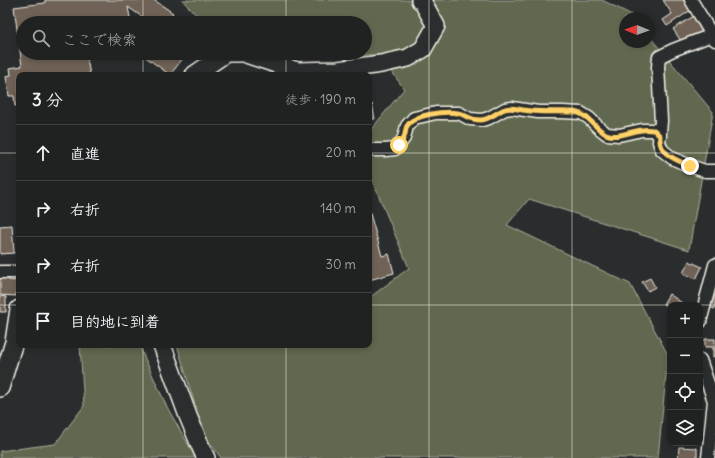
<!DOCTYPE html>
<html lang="ja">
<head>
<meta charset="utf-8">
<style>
	:root { --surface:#202222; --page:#282a2a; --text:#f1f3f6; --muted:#a2a4a5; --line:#3d3f40 }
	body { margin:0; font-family:Delius,"Klee One",sans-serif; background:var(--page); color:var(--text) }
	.controls { position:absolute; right:12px; bottom:12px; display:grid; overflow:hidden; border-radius:8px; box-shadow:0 2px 6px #0003 }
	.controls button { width:36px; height:36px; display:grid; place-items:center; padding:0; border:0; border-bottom:1px solid var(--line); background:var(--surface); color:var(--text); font:20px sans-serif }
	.compass { position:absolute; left:619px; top:12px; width:36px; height:36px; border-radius:50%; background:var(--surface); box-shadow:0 2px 6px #0003; rotate:271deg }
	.stop { position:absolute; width:12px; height:12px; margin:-9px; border:3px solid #ffd166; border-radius:50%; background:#fff }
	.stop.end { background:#ffd166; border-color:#fff; box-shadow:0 1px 4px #0008 }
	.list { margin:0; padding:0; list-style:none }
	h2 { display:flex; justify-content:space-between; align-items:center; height:52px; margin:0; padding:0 16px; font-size:17px }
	h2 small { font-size:13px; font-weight:400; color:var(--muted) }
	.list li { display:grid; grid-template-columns:26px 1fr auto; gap:12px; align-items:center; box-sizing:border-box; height:56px; padding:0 16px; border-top:1px solid var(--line) }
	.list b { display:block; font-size:15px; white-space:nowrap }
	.list em { font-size:13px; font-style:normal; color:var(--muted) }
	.icon { flex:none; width:22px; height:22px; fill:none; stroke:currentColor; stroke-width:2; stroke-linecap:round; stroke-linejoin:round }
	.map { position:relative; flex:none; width:715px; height:458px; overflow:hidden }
	.search { position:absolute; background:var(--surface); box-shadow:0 2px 6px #0003; left:16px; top:16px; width:356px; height:44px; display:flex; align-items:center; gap:10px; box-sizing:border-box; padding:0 14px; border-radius:22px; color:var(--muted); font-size:15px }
	.panel { position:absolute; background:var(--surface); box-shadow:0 2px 6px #0003; left:16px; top:72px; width:356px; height:276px; border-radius:8px }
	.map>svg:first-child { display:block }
	.green { fill:#61694f; stroke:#aaad9c }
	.building { fill:#6f6256; stroke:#f4f1e8 }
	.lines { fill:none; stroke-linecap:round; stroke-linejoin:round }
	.street-casing { stroke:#f4f1e8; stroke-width:15 }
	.secondary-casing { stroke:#f4f1e8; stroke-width:20 }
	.street { stroke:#2a2d2e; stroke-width:12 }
	.secondary { stroke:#2a2d2e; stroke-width:17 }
	.route { stroke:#ffd166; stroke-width:5 }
	.grid { fill:none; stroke:#f4f1e8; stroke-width:1; stroke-opacity:0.55 }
</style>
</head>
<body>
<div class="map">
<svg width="715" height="458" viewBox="0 0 715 458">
	<rect width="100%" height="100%" fill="#2a2d2e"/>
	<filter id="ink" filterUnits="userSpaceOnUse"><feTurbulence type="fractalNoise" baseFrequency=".025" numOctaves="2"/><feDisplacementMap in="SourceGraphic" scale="8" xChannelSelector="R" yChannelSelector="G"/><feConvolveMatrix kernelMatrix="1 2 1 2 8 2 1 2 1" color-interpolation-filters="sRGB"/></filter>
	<g filter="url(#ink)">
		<g class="green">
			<path d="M182,0H602L632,15L634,18H625V42H649V36L713,112L689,250L529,199L507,225L630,284L668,355L658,458H221L204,435L177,345H369V298L409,268L375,187L369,175V132L404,89L380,55H298L288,53H365V23H204Z"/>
			<path d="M80,345H140L141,350L167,407L196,458H0V451L55,444L84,406Z"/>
		</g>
		<g class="building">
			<path d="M45,0H154L173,13L166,23H151L128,7L131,23H100V18L82,21V23H23V53H86L90,75H19V105L15,106L14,96H9L6,76L11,75L10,68L22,66L14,7L45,3Z"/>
			<path d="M663,0H684L691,10L667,26L663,20L672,14Z"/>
			<path d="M694,16L703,31L683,44L673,29Z"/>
			<path d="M145,53H187L170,75L143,55Z"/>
			<path d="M369,104H372L375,119H369Z"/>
			<path d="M369,210L382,256L389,254L394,273L369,280Z"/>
			<path d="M12,225L14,253L0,254V226Z"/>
			<path d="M689,261L702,267L696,279L683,273Z"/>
			<path d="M0,277L8,278V280L17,281L16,296L0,295Z"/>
			<path d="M650,278L655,287L648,291L642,282Z"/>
			<path d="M669,294L685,305H670V308L663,304Z"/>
			<path d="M714,294H715V309L709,307Z"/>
			<path d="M0,296L6,297V312H0Z"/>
			<path d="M705,339H715V356L713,357V347H705Z"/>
			<path d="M679,447L697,448V458H678Z"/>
		</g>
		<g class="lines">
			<g class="street-casing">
				<g id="street">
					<path d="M691,0L715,40"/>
					<path d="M712,35L673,50L659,57L658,67L661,121L659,142L662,150L672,158L690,166L705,171H715"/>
					<path d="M369,150H385L395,149L399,145L404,138L407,126L414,118L436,113H459L470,119L482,120L489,118L505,109L512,108L538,112H562L581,113L589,118L598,127L607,134L619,135L642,130H654L660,136"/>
					<path d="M0,272H19"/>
					<path d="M700,322L715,265"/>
					<path d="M700,360L714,401L708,458"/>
				</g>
			</g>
			<g class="secondary-casing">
				<g id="secondary">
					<path d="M243,53L297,71L338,70L381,64L408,58L423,49L436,26L422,1L420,0"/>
					<path d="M194,75L226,53H240"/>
					<path d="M162,345L188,416L202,450L206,458"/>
					<path d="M0,388L14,342L19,309"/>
				</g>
			</g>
			<use href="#street" class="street"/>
			<use href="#secondary" class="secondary"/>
		</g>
	</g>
	<g class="lines" filter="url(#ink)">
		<path class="route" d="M399,145C401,143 403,140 404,137C406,134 405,129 407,126C414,114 445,111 458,113C466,115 470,120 480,120C490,120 496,112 505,109C511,107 517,109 523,110C540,113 557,111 574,112C589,114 594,128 606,134C617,139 630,131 642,130C646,129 650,130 654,130L660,136C658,154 676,160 690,166"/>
	</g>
	<path class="grid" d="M143,0V23M286,0V23M429,0V458M572,0V458M143,53V75M286,53V75M0,153H19M369,153H715M0,305H19M369,305H670M700,305H715M143,345V458M286,345V458"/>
</svg>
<div class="controls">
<button>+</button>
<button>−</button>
<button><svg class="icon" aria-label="locate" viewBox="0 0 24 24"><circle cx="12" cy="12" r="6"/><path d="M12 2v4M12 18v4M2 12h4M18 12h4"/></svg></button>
<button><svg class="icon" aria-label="layers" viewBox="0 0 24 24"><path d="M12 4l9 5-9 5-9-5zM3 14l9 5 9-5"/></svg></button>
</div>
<svg class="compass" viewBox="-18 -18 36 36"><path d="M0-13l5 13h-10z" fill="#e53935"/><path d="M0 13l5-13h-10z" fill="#a2a4a5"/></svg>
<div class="stop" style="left:399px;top:145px"></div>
<div class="stop end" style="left:690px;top:166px"></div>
<div class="search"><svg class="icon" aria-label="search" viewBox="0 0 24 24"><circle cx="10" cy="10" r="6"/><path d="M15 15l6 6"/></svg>ここで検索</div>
<section class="panel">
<h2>3 分<small>徒歩 · 190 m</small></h2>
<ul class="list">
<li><svg class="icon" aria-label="ahead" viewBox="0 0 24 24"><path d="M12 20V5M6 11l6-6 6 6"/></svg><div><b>直進</b></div><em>20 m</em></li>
<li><svg class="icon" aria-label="right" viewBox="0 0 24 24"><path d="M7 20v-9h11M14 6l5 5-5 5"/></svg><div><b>右折</b></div><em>140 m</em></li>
<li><svg class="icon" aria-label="right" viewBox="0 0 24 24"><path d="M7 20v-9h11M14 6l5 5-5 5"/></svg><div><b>右折</b></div><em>30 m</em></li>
<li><svg class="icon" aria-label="arrive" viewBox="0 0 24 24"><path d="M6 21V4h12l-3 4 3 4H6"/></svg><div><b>目的地に到着</b></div></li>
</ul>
</section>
</div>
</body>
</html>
